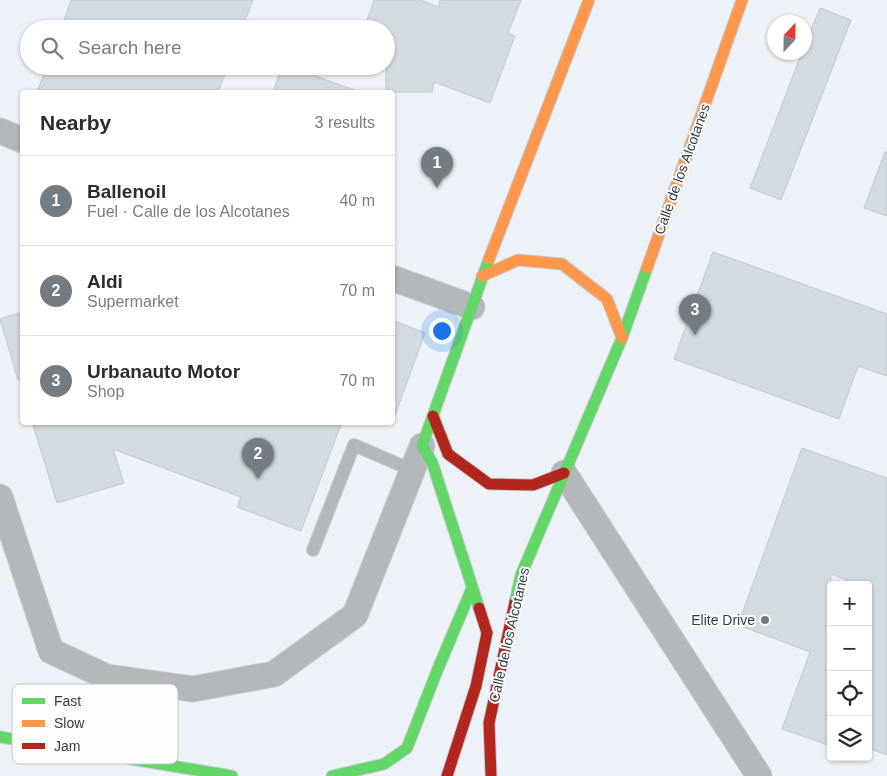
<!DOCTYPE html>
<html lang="en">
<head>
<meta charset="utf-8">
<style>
	:root { --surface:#fff; --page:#f2f2f3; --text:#2b2b33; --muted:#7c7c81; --line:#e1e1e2; --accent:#747c83 }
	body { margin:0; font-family:Arial,sans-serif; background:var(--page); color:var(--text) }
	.controls { position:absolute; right:15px; bottom:15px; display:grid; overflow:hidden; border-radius:5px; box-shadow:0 1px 4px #0004 }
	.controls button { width:45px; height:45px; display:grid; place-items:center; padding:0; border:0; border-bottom:1px solid var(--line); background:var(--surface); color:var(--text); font:25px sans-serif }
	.compass { position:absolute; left:767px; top:15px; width:45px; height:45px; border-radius:50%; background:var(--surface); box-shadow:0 1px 4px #0004; rotate:22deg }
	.you { position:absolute; left:441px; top:330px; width:18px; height:18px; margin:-12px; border:4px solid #fff; border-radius:50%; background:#1a73e8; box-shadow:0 0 0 8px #1a73e833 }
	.badge { display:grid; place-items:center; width:32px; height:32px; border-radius:50%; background:var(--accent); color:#fff; font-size:16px; font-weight:700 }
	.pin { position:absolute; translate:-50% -41px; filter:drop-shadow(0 1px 2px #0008) }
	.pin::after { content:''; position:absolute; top:26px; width:18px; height:15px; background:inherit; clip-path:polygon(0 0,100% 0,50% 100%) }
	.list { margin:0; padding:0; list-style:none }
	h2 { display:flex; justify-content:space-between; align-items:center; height:65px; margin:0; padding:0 20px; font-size:21px }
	h2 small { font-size:16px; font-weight:400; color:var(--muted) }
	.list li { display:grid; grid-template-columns:32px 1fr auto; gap:15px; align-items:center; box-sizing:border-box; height:90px; padding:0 20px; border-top:1px solid var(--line) }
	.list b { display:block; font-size:19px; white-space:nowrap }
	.list p { margin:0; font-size:16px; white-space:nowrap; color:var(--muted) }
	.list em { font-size:16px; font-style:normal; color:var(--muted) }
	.icon { flex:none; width:28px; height:28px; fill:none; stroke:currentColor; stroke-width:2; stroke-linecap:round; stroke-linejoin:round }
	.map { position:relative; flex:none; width:887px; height:776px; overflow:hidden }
	.search { position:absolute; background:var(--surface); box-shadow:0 1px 4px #0004; left:20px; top:20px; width:375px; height:55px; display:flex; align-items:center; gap:12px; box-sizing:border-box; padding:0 18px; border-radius:28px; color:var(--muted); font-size:19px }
	.panel { position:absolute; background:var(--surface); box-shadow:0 1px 4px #0004; left:20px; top:90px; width:375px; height:335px; border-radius:5px }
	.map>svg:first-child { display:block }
	.building { fill:#d2dbe0; stroke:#bec8cc }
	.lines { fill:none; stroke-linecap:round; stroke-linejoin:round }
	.lane-casing { stroke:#c8ced3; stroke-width:14 }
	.street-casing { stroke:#c8ced3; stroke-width:27 }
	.fast-casing { stroke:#c8ced3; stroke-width:13 }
	.slow-casing { stroke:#c8ced3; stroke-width:13 }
	.jam-casing { stroke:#c8ced3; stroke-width:13 }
	.lane { stroke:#b3b6ba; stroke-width:12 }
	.street { stroke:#b3b6ba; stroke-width:25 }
	.fast { stroke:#63d668; stroke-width:11 }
	.slow { stroke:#ff974d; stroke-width:11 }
	.jam { stroke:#b3261e; stroke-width:11 }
	.poi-dot { fill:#747c83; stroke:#fefefe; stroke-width:2 }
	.labels { text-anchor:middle; stroke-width:4; stroke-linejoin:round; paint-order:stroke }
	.street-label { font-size:14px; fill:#333d45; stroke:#fefefe }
	.poi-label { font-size:14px; fill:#333d45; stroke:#fefefe; text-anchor:end }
	.key { fill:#fefefe; stroke:#c1c4c6; stroke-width:1 }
	.key-label { font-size:14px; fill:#333d45 }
</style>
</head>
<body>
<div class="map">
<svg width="887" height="776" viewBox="0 0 887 776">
	<rect width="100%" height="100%" fill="#ecf2f7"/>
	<g class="building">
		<path d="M71,0H253L242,29H61Z"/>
		<path d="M374,0H420L439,7L440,0H521L508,33L515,36L490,103L434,82L432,92H386V29H364Z"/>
		<path d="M820,8L851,20L781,200L750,188L802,52H804V47Z"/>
		<path d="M47,66H228L218,92H37Z"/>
		<path d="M282,66H288L354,90V92H273Z"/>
		<path d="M885,152H887V216L864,208Z"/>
		<path d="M713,252L887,314V376L858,366L839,419L674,359Z"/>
		<path d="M22,312V379L18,380L0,319Z"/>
		<path d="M392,320L425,333L395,415L392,414Z"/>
		<path d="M32,422H342L301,531L237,507L241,497L113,449L124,483L57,503Z"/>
		<path d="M802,448L887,478V755L868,748V585H860L831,574V746L782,729L810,652L738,625Z"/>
	</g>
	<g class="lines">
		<g class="lane-casing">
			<path id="lane" d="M313,550L354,445L412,470"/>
		</g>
		<g class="street-casing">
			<g id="street">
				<path d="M0,131L22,140"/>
				<path d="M392,278L472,307"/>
				<path d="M564,473L759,776"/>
				<path d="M0,497L51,651L107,677L193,689L274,674L355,615L422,446"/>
			</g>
		</g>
		<g class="fast-casing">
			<g id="fast">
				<path d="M515,602L521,575L622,338L647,268"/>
				<path d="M479,608L432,462L422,446L489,259"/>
				<path d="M0,737L232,776"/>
				<path d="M332,776L384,764L407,748L437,671L472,588"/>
			</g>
		</g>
		<g class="slow-casing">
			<g id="slow">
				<path d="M489,259L589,0"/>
				<path d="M647,268L742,0"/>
				<path d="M482,276L518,260L562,264L607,299L622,338"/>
			</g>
		</g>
		<g class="jam-casing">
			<g id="jam">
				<path d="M433,416L448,454L489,484L533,485L564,473"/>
				<path d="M491,775L489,723L515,602"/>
				<path d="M447,776L476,686L487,633L479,608"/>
			</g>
		</g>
		<use href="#lane" class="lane"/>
		<use href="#street" class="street"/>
		<use href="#fast" class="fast"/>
		<use href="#slow" class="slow"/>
		<use href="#jam" class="jam"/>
	</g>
	<circle class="poi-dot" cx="765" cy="620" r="5"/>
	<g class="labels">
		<g class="street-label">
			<text transform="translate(682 169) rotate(-70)" y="5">Calle de los Alcotanes</text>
			<text transform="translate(509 635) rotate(-77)" y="5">Calle de los Alcotanes</text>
		</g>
		<g class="poi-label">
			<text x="755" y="625">Elite Drive</text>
		</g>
	</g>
	<rect x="12" y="684" width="166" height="80" rx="8" class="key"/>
	<rect x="22" y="698" width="23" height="6" fill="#63d668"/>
	<rect x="22" y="720" width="23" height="7" fill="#ff974d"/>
	<rect x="22" y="743" width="23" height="6" fill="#b3261e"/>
	<g class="key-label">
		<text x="54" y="706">Fast</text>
		<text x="54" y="728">Slow</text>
		<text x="54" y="751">Jam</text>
	</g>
</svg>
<div class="controls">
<button>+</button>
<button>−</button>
<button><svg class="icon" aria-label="locate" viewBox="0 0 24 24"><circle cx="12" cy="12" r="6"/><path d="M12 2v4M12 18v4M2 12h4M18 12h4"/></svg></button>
<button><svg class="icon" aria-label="layers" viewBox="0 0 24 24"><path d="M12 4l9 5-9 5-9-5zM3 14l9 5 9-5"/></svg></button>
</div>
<svg class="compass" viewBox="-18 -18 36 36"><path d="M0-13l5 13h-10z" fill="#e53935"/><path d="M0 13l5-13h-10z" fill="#7c7c81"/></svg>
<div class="you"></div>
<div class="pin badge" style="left:437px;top:188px">1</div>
<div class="pin badge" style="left:258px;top:479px">2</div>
<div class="pin badge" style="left:695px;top:335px">3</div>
<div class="search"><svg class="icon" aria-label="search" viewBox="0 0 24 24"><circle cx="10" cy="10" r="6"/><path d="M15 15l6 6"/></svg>Search here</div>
<section class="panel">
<h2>Nearby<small>3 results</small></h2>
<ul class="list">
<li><span class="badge">1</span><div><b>Ballenoil</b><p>Fuel · Calle de los Alcotanes</p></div><em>40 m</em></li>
<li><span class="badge">2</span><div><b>Aldi</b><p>Supermarket</p></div><em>70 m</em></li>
<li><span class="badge">3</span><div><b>Urbanauto Motor</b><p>Shop</p></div><em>70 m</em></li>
</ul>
</section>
</div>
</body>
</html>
